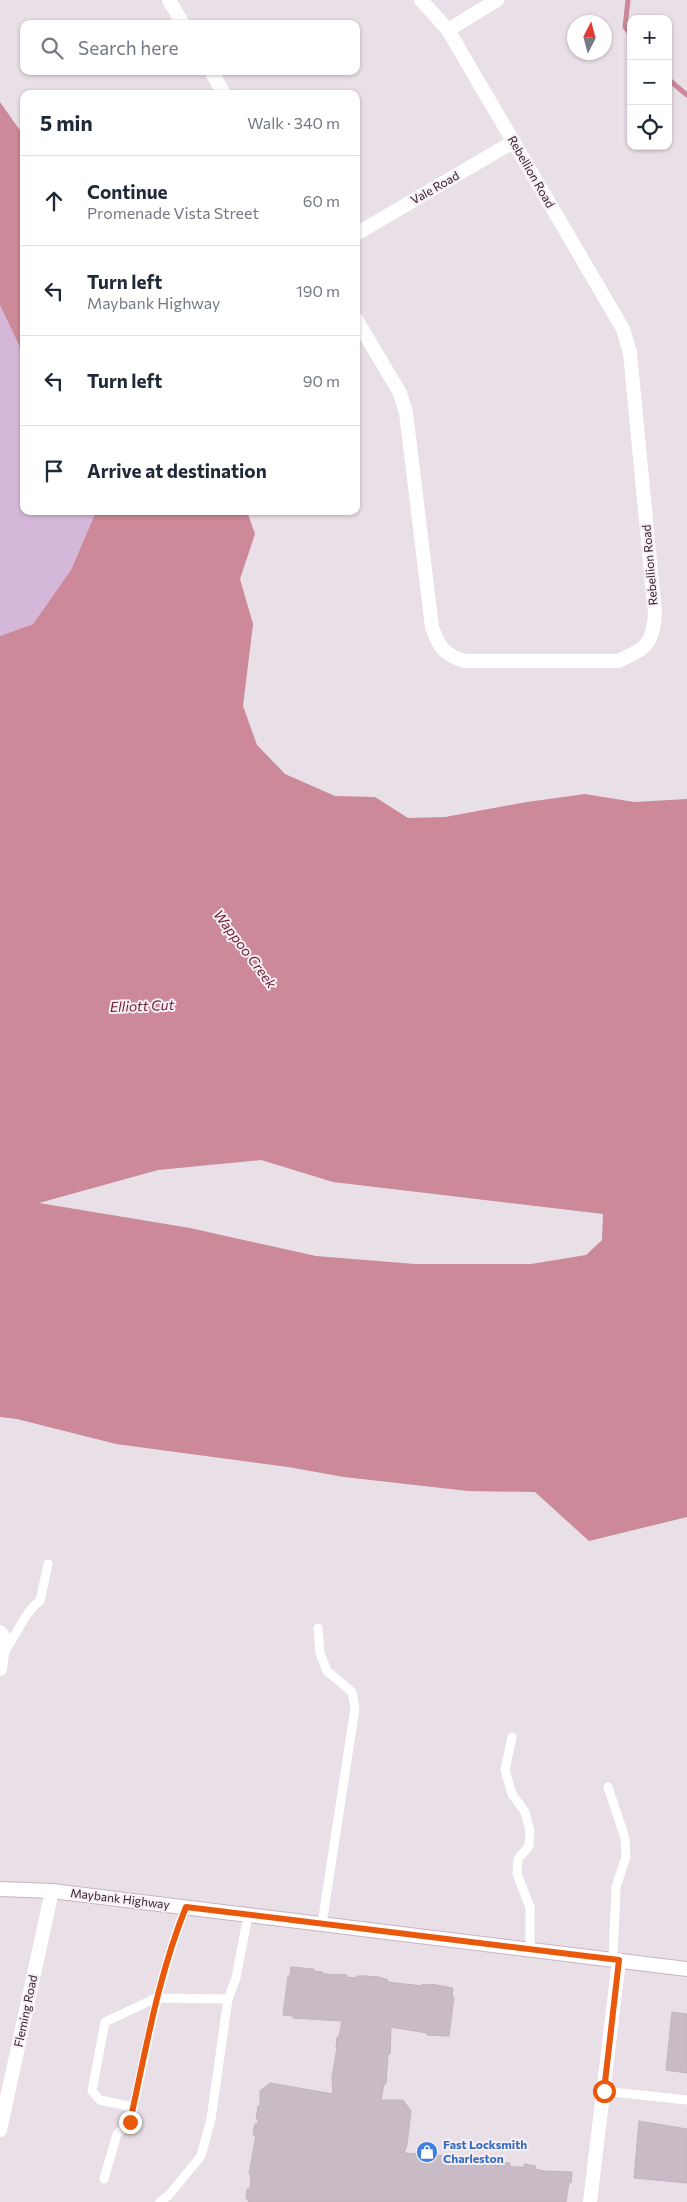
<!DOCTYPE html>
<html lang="en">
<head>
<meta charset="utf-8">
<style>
	:root { --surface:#fff; --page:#f2f2f3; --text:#1f2937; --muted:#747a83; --line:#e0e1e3 }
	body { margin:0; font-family:Commissioner,sans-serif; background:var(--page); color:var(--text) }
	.controls { position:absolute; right:15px; top:15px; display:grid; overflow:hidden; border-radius:10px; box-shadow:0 1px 4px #0004 }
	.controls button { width:45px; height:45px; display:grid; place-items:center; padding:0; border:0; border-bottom:1px solid var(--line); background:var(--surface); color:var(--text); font:25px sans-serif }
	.compass { position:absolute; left:567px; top:15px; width:45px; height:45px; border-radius:50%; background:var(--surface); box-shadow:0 1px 4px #0004; rotate:6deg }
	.stop { position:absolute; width:15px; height:15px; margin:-11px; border:4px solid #ea580c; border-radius:50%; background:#fff }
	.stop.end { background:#ea580c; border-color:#fff; box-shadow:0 1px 5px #0008 }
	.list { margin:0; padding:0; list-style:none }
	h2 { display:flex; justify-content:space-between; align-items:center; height:65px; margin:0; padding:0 20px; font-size:21px }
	h2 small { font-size:16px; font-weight:400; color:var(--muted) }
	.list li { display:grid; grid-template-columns:32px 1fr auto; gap:15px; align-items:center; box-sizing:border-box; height:90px; padding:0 20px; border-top:1px solid var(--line) }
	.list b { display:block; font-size:19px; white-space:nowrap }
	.list p { margin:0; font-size:16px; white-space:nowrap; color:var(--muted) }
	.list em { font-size:16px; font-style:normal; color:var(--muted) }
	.icon { flex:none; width:28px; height:28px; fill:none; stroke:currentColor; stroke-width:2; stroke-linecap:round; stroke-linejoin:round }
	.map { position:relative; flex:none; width:687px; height:2202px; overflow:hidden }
	.search { position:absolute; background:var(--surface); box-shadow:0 1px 4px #0004; left:20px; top:20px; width:340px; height:55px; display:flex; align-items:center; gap:12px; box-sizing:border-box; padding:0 18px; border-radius:10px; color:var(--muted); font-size:19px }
	.panel { position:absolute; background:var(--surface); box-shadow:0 1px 4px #0004; left:20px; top:90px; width:340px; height:425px; border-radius:10px }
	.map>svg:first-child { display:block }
	.green { fill:#d5b8d9 }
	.water { fill:#cb8999; fill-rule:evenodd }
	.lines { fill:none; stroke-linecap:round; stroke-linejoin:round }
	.stream { stroke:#cb8999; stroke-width:5 }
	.building { fill:#c9bbc6; stroke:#c2b2bf }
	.secondary-casing { stroke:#c8b3c3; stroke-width:16 }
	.service { stroke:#fff; stroke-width:9 }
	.minor { stroke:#fff; stroke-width:14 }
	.secondary { stroke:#fff; stroke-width:14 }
	.route { stroke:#ea580c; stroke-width:6 }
	.labels { text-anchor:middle; stroke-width:4; stroke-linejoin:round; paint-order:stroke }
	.street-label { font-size:12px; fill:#372130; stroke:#f6eff5 }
	.shop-label { font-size:12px; font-weight:bold; fill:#366cbe; stroke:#f6eff5; text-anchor:start }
	.water-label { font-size:14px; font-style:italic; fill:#6f2032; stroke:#f6eff5 }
</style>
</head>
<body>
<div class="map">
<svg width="687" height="2202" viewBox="0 0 687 2202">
	<rect width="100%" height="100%" fill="#e9dfe7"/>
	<path class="green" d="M0,305L24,356V511H93L94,516L71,570L33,624L0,636Z"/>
	<g class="water">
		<path d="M0,102L24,136V356L0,305Z"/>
		<path d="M93,511H247L255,534L240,579L253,624L243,706L257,745L285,774L335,796L375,797L408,818L445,817L527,802L585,794L634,802L687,799V1517L589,1541L535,1492L468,1491L344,1477L288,1467L116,1444L17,1419L0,1417V636L33,624L71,570L94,516ZM261,1160L333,1182L603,1214L602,1240L586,1255L531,1264H415L316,1256L190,1228L39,1203L158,1170Z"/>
	</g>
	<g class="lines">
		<g class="stream">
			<path d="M628,0L625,27L631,35"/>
			<path d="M668,79L687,95"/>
		</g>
	</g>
	<g class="building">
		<path d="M291,1967L314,1969V1971L323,1972V1974L347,1975L346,1977L356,1978L357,1976H366L379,1977L388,1980L387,1982L422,1986V1984L430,1985L431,1984L453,1988L452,1997H454L449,2036L427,2035V2033L391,2027L390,2054H388L386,2084H384L381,2100H403L411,2111L407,2145L404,2153L464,2157L498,2165V2162L510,2163L509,2166L516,2167H524V2164L536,2166L535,2169L544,2171L572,2172L571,2183L569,2182L566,2202H248L249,2199H246L247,2189H250L251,2174H249L256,2135H253L255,2124H258V2119H256L258,2106H260V2091L270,2083L333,2094L332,2077L337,2048H336L337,2037H339L342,2021L293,2018V2016L283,2015L288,1976H290Z"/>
		<path d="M672,2012L687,2014V2073L666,2070Z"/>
		<path d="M639,2121L687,2129V2183L634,2178Z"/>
	</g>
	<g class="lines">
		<g class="secondary-casing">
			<path id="secondary" d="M0,1889L52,1891L687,1969"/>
		</g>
		<g class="service">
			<path d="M318,1628L320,1653L327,1671L352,1692L355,1708L322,1924"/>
			<path d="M2,1655C16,1638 23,1613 40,1601L48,1564"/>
			<path d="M512,1737L505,1770L512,1794L525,1812L530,1831L529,1846L518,1859L517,1874L530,1907V1949"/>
			<path d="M608,1787L625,1838L626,1857L616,1887L613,1960"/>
			<path d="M603,2091L687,2100"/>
			<path d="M133,2107L100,2100L92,2091L105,2022L156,1998L228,1999L236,1978L248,1915"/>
			<path d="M104,2179L117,2134L130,2122C147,2049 158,1977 186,1907"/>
			<path d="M160,2202L169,2195L201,2156L211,2119L228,1999"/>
		</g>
		<g class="minor">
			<path d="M169,0L183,24"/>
			<path d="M448,30L497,0"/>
			<path d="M211,71L224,94"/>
			<path d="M356,234L513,142"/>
			<path d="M356,319L400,393L406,413L432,627C439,647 444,655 465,661H618C645,649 653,645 655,614L630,353L623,329L448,30L421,0"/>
			<path d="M0,1632L4,1638L0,1669"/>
			<path d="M0,2130L52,1891"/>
			<path d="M590,2202L619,1960"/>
		</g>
		<use href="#secondary" class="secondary"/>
	</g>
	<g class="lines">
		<path class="route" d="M130,2122C146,2049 158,1976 186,1907L619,1960L604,2091"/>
	</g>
	<defs>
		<g id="shop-disc" transform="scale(1.125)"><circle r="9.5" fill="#3f7fe0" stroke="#f6eff5"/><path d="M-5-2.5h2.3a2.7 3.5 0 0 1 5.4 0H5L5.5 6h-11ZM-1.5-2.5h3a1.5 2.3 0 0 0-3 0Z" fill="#fff"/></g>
	</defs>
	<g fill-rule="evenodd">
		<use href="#shop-disc" x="427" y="2152"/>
	</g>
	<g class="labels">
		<g class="street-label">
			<text transform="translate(531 172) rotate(60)" y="4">Rebellion Road</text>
			<text transform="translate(435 188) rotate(-30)" y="4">Vale Road</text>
			<text transform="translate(650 565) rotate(-95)" y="4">Rebellion Road</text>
			<text transform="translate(120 1899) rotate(7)" y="4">Maybank Highway</text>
			<text transform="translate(26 2011) rotate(-78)" y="4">Fleming Road</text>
		</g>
		<g class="shop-label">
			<text x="443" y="2149">Fast Locksmith<tspan x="443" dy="14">Charleston</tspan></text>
		</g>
		<g class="water-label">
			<text transform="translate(245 949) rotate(53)" y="5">Wappoo Creek</text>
			<text transform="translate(142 1006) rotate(-2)" y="5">Elliott Cut</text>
		</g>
	</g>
</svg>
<div class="controls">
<button>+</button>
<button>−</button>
<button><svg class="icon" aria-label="locate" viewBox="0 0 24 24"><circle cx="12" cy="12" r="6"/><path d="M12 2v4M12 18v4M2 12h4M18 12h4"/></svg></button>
</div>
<svg class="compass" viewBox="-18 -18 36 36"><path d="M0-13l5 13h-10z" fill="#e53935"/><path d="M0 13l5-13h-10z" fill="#747a83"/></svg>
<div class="stop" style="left:604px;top:2091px"></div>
<div class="stop end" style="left:130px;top:2122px"></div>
<div class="search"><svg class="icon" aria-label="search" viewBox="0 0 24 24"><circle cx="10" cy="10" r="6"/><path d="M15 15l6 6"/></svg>Search here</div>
<section class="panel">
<h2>5 min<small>Walk · 340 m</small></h2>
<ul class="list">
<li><svg class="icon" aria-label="ahead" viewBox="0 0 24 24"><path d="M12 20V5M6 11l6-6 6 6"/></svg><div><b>Continue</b><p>Promenade Vista Street</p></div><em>60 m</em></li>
<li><svg class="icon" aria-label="left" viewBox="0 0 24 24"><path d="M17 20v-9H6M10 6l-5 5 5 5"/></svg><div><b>Turn left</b><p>Maybank Highway</p></div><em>190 m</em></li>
<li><svg class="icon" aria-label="left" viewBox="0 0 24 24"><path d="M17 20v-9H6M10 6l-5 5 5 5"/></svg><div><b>Turn left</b></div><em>90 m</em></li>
<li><svg class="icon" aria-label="arrive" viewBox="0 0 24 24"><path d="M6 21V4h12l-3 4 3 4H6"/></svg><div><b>Arrive at destination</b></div></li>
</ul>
</section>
</div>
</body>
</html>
